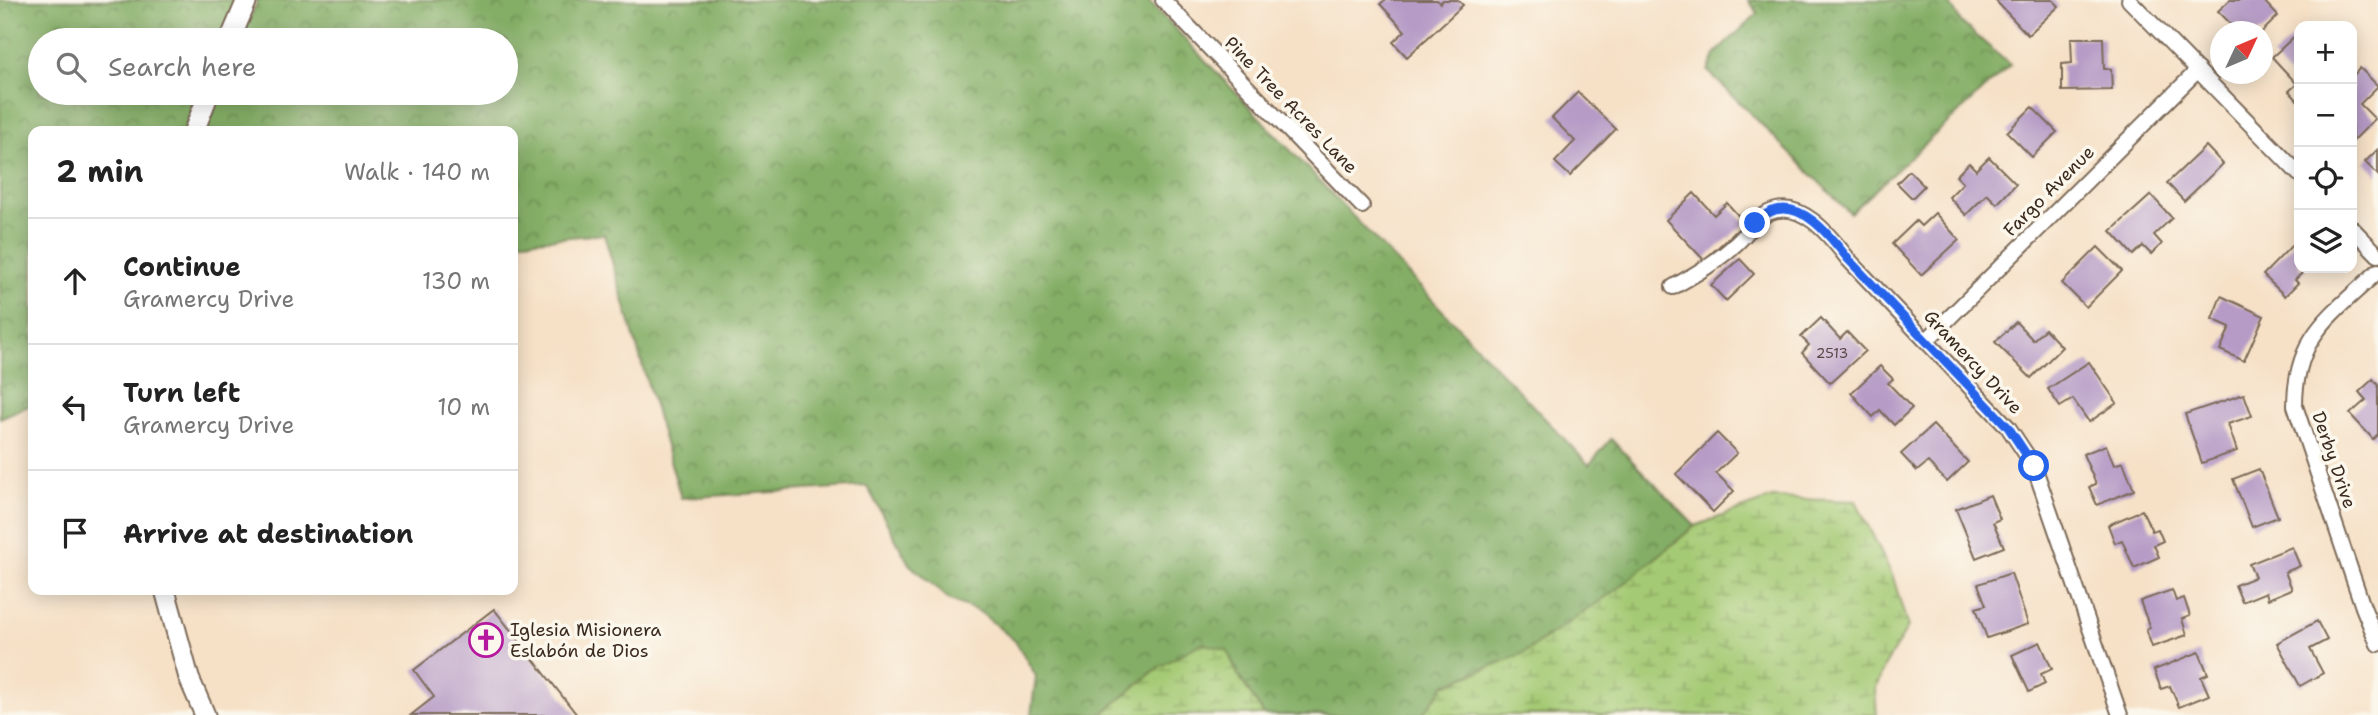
<!DOCTYPE html>
<html lang="en">
<head>
<meta charset="utf-8">
<style>
	:root { --surface:#fff; --page:#f2f2f2; --text:#222; --muted:#767676; --line:#e0e0e0 }
	body { margin:0; font-family:"Shantell Sans",sans-serif; background:var(--page); color:var(--text) }
	.controls { position:absolute; right:21px; top:21px; display:grid; overflow:hidden; border-radius:14px; box-shadow:0 4px 18px #0003 }
	.controls button { width:63px; height:63px; display:grid; place-items:center; padding:0; border:0; border-bottom:2px solid var(--line); background:var(--surface); color:var(--text); font:35px sans-serif }
	.compass { position:absolute; left:2210px; top:21px; width:63px; height:63px; border-radius:50%; background:var(--surface); box-shadow:0 4px 18px #0003; rotate:46deg }
	.stop { position:absolute; width:21px; height:21px; margin:-16px; border:5px solid #2563eb; border-radius:50%; background:#fff }
	.stop.end { background:#2563eb; border-color:#fff; box-shadow:0 2px 7px #0008 }
	.list { margin:0; padding:0; list-style:none }
	h2 { display:flex; justify-content:space-between; align-items:center; height:91px; margin:0; padding:0 28px; font-size:30px }
	h2 small { font-size:23px; font-weight:400; color:var(--muted) }
	.list li { display:grid; grid-template-columns:46px 1fr auto; gap:21px; align-items:center; box-sizing:border-box; height:126px; padding:0 28px; border-top:2px solid var(--line) }
	.list b { display:block; font-size:26px; white-space:nowrap }
	.list p { margin:0; font-size:23px; white-space:nowrap; color:var(--muted) }
	.list em { font-size:23px; font-style:normal; color:var(--muted) }
	.icon { flex:none; width:38px; height:38px; fill:none; stroke:currentColor; stroke-width:2; stroke-linecap:round; stroke-linejoin:round }
	.map { position:relative; flex:none; width:2378px; height:715px; overflow:hidden }
	.search { position:absolute; background:var(--surface); box-shadow:0 4px 18px #0003; left:28px; top:28px; width:490px; height:77px; display:flex; align-items:center; gap:18px; box-sizing:border-box; padding:0 24px; border-radius:38px; color:var(--muted); font-size:26px }
	.panel { position:absolute; background:var(--surface); box-shadow:0 4px 18px #0003; left:28px; top:126px; width:490px; height:469px; border-radius:14px }
	.map>svg:first-child { display:block }
	.forest { fill:url(#forest-crowns); stroke:#606c42; stroke-width:2 }
	.wetland { fill:url(#wetland-marsh); stroke:#707a49; stroke-width:2 }
	.building { fill:#b69bc6 }
	.lines { fill:none; stroke-linecap:round; stroke-linejoin:round }
	.minor-casing { stroke:#7c6a59; stroke-width:18 }
	.tertiary-casing { stroke:#7c6a59; stroke-width:23 }
	.minor { stroke:#fff; stroke-width:14 }
	.tertiary { stroke:#fff; stroke-width:19 }
	.route { stroke:#2563eb; stroke-width:9 }
	.labels { text-anchor:middle; stroke-width:7; stroke-linejoin:round; paint-order:stroke }
	.number-label { font-size:14px; fill:#5a4648 }
	.street-label { font-size:18px; fill:#3b2a1e; stroke:#fbf7ec }
	.poi-label { font-size:18px; fill:#3b2a1e; stroke:#fbf7ec; text-anchor:start }
</style>
</head>
<body>
<div class="map">
<svg width="2378" height="715" viewBox="0 0 2378 715">
	<defs>
		<pattern id="forest-crowns" width="20" height="18" patternUnits="userSpaceOnUse" patternTransform="scale(1.75)"><rect width="20" height="18" fill="#84ae66"/><path d="M2 6a3 3 0 1 1 6 0M12 15a3 3 0 1 1 6 0" fill="none" stroke="#6d8e53"/></pattern>
		<pattern id="wetland-marsh" width="20" height="14" patternUnits="userSpaceOnUse" patternTransform="scale(1.75)"><rect width="20" height="14" fill="#a5ca74"/><path d="M1 5h8M5 5V1M11 12h8M15 12V8" fill="none" stroke="#88a45f"/></pattern>
	</defs>
	<rect width="100%" height="100%" fill="#fbf7ec"/>
	<filter id="ink" filterUnits="userSpaceOnUse"><feTurbulence type="fractalNoise" baseFrequency=".0143" numOctaves="2"/><feDisplacementMap in="SourceGraphic" scale="14" xChannelSelector="R" yChannelSelector="G"/><feConvolveMatrix kernelMatrix="1 2 1 2 8 2 1 2 1" color-interpolation-filters="sRGB"/></filter>
	<filter id="wash" filterUnits="userSpaceOnUse"><feTurbulence type="fractalNoise" baseFrequency=".00686" numOctaves="4" result="noise"/><feDisplacementMap in="SourceGraphic" scale="28" xChannelSelector="R" yChannelSelector="G"/><feGaussianBlur stdDeviation="1.57" result="paint"/><feColorMatrix in="noise" values="0 0 0 0 0 0 0 0 0 0 0 0 0 0 0 0 0 1.4 0 .05"/><feComposite in="paint" operator="in"/></filter>
	<g filter="url(#wash)">
		<rect width="100%" height="100%" fill="#f6e1c7"/>
		<g class="forest">
			<path d="M0,0H236L219,40H40V93H198L184,131H33V404L0,418Z"/>
			<path d="M258,0H1148L1589,465L1611,439L1695,526L1619,588L1524,653L1445,685L1422,715H1264L1238,675L1227,650L1159,667L1101,715H1031L1036,676L1015,641L980,612L950,600L909,564L867,486L681,498L604,234L513,242V131H204L219,93H506V40H241Z"/>
			<path d="M1748,0H1947L1962,23L2010,65L1850,213L1708,71L1716,53L1758,13Z"/>
		</g>
		<g class="wetland">
			<path d="M1772,498L1856,501L1893,577L1908,627L1884,667L1875,691L1877,715H1422L1445,685L1524,653L1619,588L1695,526Z"/>
			<path d="M1202,643L1227,650L1238,675L1264,715H1101L1159,667Z"/>
		</g>
		<g id="blocks">
			<g class="building">
				<path d="M1385,0H1437L1440,3L1443,0H1458L1463,5L1407,57L1393,42L1405,31L1380,4Z"/>
				<path d="M1995,0H2053L2059,6L2028,35Z"/>
				<path d="M2230,0H2263L2278,16L2262,32H2247L2239,24L2235,28L2218,11Z"/>
				<path d="M2299,32V102L2289,91L2297,84L2272,57Z"/>
				<path d="M2071,38H2103L2104,69H2111L2112,90L2062,91V64L2072,63Z"/>
				<path d="M2360,68L2378,86L2360,104L2375,119L2352,142V77Z"/>
				<path d="M1578,92L1616,129L1570,176L1555,162L1575,141L1552,118Z"/>
				<path d="M2032,107L2057,132L2032,157L2007,132Z"/>
				<path d="M2206,146L2223,164L2184,201L2167,183Z"/>
				<path d="M2378,149V175L2365,162Z"/>
				<path d="M1989,157L2016,184L1997,204L1987,194L1966,215L1949,197L1963,183L1956,176L1969,163L1976,170Z"/>
				<path d="M1909,171L1924,186L1912,198L1897,183Z"/>
				<path d="M1694,193L1714,215L1727,203L1745,223L1704,260L1666,220Z"/>
				<path d="M2151,195L2172,218L2154,235L2162,244L2151,254L2143,246L2133,255L2111,231Z"/>
				<path d="M1935,213L1959,240L1921,275L1892,244L1916,221L1921,226Z"/>
				<path d="M2299,238V268H2307L2295,280L2298,283L2285,296L2263,275Z"/>
				<path d="M2098,247L2122,271L2086,307L2062,283Z"/>
				<path d="M1740,259L1754,274L1726,301L1711,285Z"/>
				<path d="M2221,296L2264,316L2244,361L2220,350L2230,327L2212,319Z"/>
				<path d="M1821,318L1840,339L1847,332L1865,351L1830,383L1802,353L1809,345L1801,337Z"/>
				<path d="M2016,322L2033,340L2045,329L2062,347L2031,378L1995,342Z"/>
				<path d="M2089,362L2117,403L2089,422L2073,399L2060,407L2048,389Z"/>
				<path d="M1880,366L1893,379L1888,383L1912,408L1894,425L1880,410L1873,417L1851,393Z"/>
				<path d="M2373,379L2378,385V434L2373,439L2350,414L2366,400L2359,392Z"/>
				<path d="M2244,394L2252,416L2228,424L2237,451L2202,463L2185,414Z"/>
				<path d="M1933,425L1968,462L1947,482L1928,462L1917,471L1901,454Z"/>
				<path d="M1717,433L1737,453L1716,473L1734,491L1713,512L1676,474Z"/>
				<path d="M2106,445L2114,465L2123,462L2134,490L2097,505L2089,487L2096,484L2083,454Z"/>
				<path d="M2259,469L2278,517L2252,527L2233,479Z"/>
				<path d="M1990,495L2000,519L1993,522L2004,547L1976,558L1956,509Z"/>
				<path d="M2142,510L2152,531L2158,529L2163,541L2154,545L2159,557L2134,568L2122,540L2115,543L2108,525Z"/>
				<path d="M2292,547L2300,566L2285,572L2292,589L2268,599L2266,592L2242,602L2235,585L2255,577L2249,564Z"/>
				<path d="M2011,573L2028,624L1987,638L1976,608L1986,605L1978,584Z"/>
				<path d="M2172,590L2176,601L2184,598L2190,616L2182,619L2187,635L2152,647L2146,629L2150,628L2140,601Z"/>
				<path d="M494,609L577,715H411L434,697L414,670Z"/>
				<path d="M2317,621L2327,640L2310,649L2323,673L2300,686L2277,643Z"/>
				<path d="M2040,642L2052,669L2041,674L2045,684L2029,692L2012,655Z"/>
				<path d="M2199,652L2208,674L2201,677L2209,695L2179,707L2170,686L2161,689L2154,670Z"/>
			</g>
		</g>
	</g>
	<g filter="url(#ink)">
		<use href="#blocks" fill-opacity="0" stroke="#7c6a59" stroke-width="2"/>
		<g class="lines">
			<g class="minor-casing">
				<g id="minor">
					<path d="M1163,0L1362,206"/>
					<path d="M2129,0L2299,174"/>
					<path d="M2352,228L2378,255"/>
					<path d="M2378,271C2331,316 2295,335 2295,406L2363,607L2378,644"/>
					<path d="M1673,287C1696,274 1718,261 1737,243C1747,234 1756,219 1768,213C1801,197 1831,237 1848,259L2008,427L2034,466L2120,715"/>
					<path d="M1927,340L2198,70"/>
				</g>
			</g>
			<g class="tertiary-casing">
				<g id="tertiary">
					<path d="M230,40L247,0"/>
					<path d="M194,131L209,93"/>
					<path d="M165,590L189,678L205,715"/>
				</g>
			</g>
			<use href="#minor" class="minor"/>
			<use href="#tertiary" class="tertiary"/>
		</g>
	</g>
	<g class="lines" filter="url(#ink)">
		<path class="route" d="M1755,223C1759,220 1764,215 1768,213C1800,196 1831,237 1848,259L2008,427L2034,466"/>
	</g>
	<defs>
		<g id="church-ring" transform="scale(1.75)"><circle r="9.5" fill="#fbf7ec" stroke="#b5179e" stroke-width="1.5"/><path d="M-1.2-6h2.4v3.5h3.3v2.4h-3.3V6h-2.4V-.1h-3.3v-2.4h3.3Z" fill="#b5179e"/></g>
	</defs>
	<g fill-rule="evenodd">
		<use href="#church-ring" x="486" y="640"/>
	</g>
	<g class="labels">
		<g class="number-label">
			<text x="1832" y="358">2513</text>
		</g>
		<g class="street-label">
			<text transform="translate(1291 105) rotate(46)" y="6">Pine Tree Acres Lane</text>
			<text transform="translate(2049 191) rotate(-45)" y="6">Fargo Avenue</text>
			<text transform="translate(1973 362) rotate(47)" y="6">Gramercy Drive</text>
			<text transform="translate(2334 460) rotate(71)" y="6">Derby Drive</text>
		</g>
		<g class="poi-label">
			<text x="510" y="636">Iglesia Misionera<tspan x="510" dy="21">Eslabón de Dios</tspan></text>
		</g>
	</g>
</svg>
<div class="controls">
<button>+</button>
<button>−</button>
<button><svg class="icon" aria-label="locate" viewBox="0 0 24 24"><circle cx="12" cy="12" r="6"/><path d="M12 2v4M12 18v4M2 12h4M18 12h4"/></svg></button>
<button><svg class="icon" aria-label="layers" viewBox="0 0 24 24"><path d="M12 4l9 5-9 5-9-5zM3 14l9 5 9-5"/></svg></button>
</div>
<svg class="compass" viewBox="-18 -18 36 36"><path d="M0-13l5 13h-10z" fill="#e53935"/><path d="M0 13l5-13h-10z" fill="#767676"/></svg>
<div class="stop" style="left:2034px;top:466px"></div>
<div class="stop end" style="left:1755px;top:223px"></div>
<div class="search"><svg class="icon" aria-label="search" viewBox="0 0 24 24"><circle cx="10" cy="10" r="6"/><path d="M15 15l6 6"/></svg>Search here</div>
<section class="panel">
<h2>2 min<small>Walk · 140 m</small></h2>
<ul class="list">
<li><svg class="icon" aria-label="ahead" viewBox="0 0 24 24"><path d="M12 20V5M6 11l6-6 6 6"/></svg><div><b>Continue</b><p>Gramercy Drive</p></div><em>130 m</em></li>
<li><svg class="icon" aria-label="left" viewBox="0 0 24 24"><path d="M17 20v-9H6M10 6l-5 5 5 5"/></svg><div><b>Turn left</b><p>Gramercy Drive</p></div><em>10 m</em></li>
<li><svg class="icon" aria-label="arrive" viewBox="0 0 24 24"><path d="M6 21V4h12l-3 4 3 4H6"/></svg><div><b>Arrive at destination</b></div></li>
</ul>
</section>
</div>
</body>
</html>
